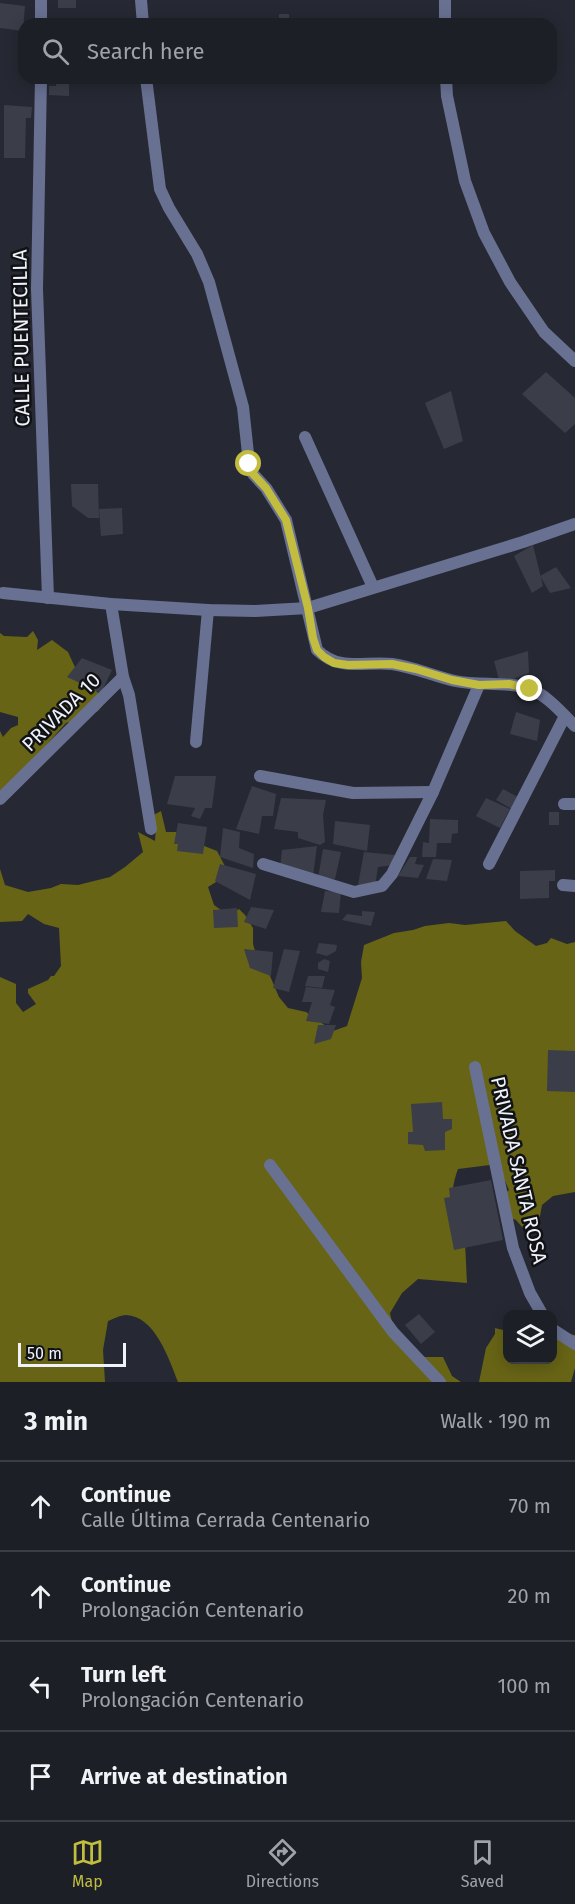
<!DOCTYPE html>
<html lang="en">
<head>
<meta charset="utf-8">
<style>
	:root { --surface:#1c1f26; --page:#292c32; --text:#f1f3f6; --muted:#a0a2a7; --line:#3a3d43; --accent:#c2bd3f }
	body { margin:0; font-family:"Fira Sans",sans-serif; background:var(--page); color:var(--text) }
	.controls { position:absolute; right:18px; bottom:18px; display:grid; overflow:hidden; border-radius:12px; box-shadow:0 3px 15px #0003 }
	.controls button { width:54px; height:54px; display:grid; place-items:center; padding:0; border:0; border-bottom:2px solid var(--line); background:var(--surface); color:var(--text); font:30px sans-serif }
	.scale { position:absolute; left:18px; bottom:15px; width:108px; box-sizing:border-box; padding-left:6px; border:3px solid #f0f2fa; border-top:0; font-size:16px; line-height:21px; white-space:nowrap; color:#f0f2fa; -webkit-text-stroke:4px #101216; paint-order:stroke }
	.stop { position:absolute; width:18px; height:18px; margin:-14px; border:4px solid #c2bd3f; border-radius:50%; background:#fff }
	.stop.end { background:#c2bd3f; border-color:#fff; box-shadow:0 2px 6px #0008 }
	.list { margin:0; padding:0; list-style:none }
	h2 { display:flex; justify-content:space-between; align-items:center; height:78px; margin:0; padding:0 24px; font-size:26px }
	h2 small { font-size:20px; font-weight:400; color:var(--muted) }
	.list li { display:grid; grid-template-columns:39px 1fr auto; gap:18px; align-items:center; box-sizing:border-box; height:90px; padding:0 24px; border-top:2px solid var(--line) }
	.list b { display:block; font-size:22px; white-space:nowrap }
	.list p { margin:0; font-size:20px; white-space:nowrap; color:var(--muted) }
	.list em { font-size:20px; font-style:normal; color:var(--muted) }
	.icon { flex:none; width:33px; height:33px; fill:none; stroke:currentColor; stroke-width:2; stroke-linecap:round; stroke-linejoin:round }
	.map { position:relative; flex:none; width:575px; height:1382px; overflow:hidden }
	.search { position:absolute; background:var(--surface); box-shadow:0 3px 15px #0003; left:18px; right:18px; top:18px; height:66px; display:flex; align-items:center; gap:15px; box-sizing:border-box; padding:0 21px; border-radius:18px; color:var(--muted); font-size:22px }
	.sheet { height:438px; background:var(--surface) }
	nav { display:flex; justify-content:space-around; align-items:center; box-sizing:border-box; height:84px; border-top:2px solid var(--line); background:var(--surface); font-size:16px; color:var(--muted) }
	nav a { display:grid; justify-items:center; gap:3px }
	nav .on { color:var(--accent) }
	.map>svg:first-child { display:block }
	.forest { fill:#676416 }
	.building { fill:#3b3e49 }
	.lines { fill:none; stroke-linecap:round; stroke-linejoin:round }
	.minor { stroke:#697193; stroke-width:12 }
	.route { stroke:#c2bd3f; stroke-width:8 }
	.labels { text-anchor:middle; stroke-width:5; stroke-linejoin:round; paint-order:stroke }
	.street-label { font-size:20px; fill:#f0f2fa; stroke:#101216 }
</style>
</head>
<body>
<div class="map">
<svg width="575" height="1382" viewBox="0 0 575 1382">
	<rect width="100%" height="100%" fill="#262933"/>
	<g class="forest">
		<path d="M33,631L38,640L37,650L52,640L68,652L79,676L103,697V705L98,711L84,718L66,723L0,796V731L3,737L11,728L18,725V717L0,712V633L4,636L27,637Z"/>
		<path d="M161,811L166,832H181L194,842L217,851L229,874L208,887L214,905L221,910L224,918L239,909L245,915L253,928V944L257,958L270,976L279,997L288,1008L306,1012L333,1031L347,1026L362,978L361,962L364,945L394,933L413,930L425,926L449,923L465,925L506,921L515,931L536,946L547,943L551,938L567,944L575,942V1192L553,1196L542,1205L537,1233L523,1228L516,1220L506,1216L504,1194L509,1190L505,1181L490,1165L458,1169C445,1204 461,1204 464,1234C466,1250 466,1267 467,1283L418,1279L402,1293L390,1313L394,1332L419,1357H443L452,1376L461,1382H178C169,1359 155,1316 126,1315C121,1315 113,1319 108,1321L103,1350L105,1382H0V977L16,984V1003L23,1012L36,1004L28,993V989L48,980L51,976H54L61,966L59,928L44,924L28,914L22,921L0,922V869L5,885L28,892L51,888L61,884L78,885L110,877L125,867L143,852L138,832L155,841L156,827L150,817Z"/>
		<path d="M495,1328L507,1331L508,1360H552L553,1332L575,1335V1368L571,1382H479L486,1348L495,1334Z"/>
	</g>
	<g class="building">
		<rect x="58" y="0" width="18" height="8"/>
		<path d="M0,3L25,6L23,31L0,28Z"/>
		<rect x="279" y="14" width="10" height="10"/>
		<path d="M56,78H69V96L49,95V86H56Z"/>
		<path d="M4,105L32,107L31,118H26L25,158H4Z"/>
		<path d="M546,372L575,398V424L565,433L522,394Z"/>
		<path d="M451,391L463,441L444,449L425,403Z"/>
		<path d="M71,484H98L99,518H88L72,506Z"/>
		<path d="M122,508L123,534L101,536L99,509Z"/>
		<path d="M533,545L543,586L532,593L514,556Z"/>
		<path d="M556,567L571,588L550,593L540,576Z"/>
		<path d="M528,651L529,673L500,684L494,661Z"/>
		<path d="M82,658L112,670L101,693L67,677Z"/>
		<path d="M516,712L540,720L537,741L510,734Z"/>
		<path d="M175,776H216L212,808H205L200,819L191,816L195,808L167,804Z"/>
		<path d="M252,786L276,794L273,816H262L259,834L236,829Z"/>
		<path d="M503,789L518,797L512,809L496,800Z"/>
		<path d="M281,798L326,800L323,815L325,842L320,845L298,838V832L274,829Z"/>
		<path d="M486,798L510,809L500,828L476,816Z"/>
		<rect x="549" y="812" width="10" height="13"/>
		<path d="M430,819L458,820V833L452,834L451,843H437L436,857H422L423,842L429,843Z"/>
		<path d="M335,821L370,825L367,851L333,844Z"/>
		<path d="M178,823L207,827L203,854L177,851L178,844H174Z"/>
		<path d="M223,828L240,832L239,848L254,854L253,868L220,857Z"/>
		<path d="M317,846L313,876L280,868L282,850Z"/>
		<path d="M323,849L341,852L335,879L318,878Z"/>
		<path d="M364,852L395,855L394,865L378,867L375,886L358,885Z"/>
		<path d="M410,857H417L415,864L424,865L418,878L398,876Z"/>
		<path d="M433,859L452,860L447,881L426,879Z"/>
		<path d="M220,864L256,874L250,900L215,881Z"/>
		<path d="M555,870V881H549V898L520,899V871Z"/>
		<path d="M325,891L341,892L339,913L321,912Z"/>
		<path d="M251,907L274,910L266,929L244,922Z"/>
		<path d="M237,908L238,927L214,928L213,910Z"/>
		<path d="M362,911L375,912L371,926L342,920L347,914L362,916Z"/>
		<path d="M319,943L337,945L336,951L327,956L316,953Z"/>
		<path d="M244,949L273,952L271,976L250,968Z"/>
		<path d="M284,949L300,951L289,992L273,988Z"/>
		<path d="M324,959L330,961L328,972L318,969V963Z"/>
		<path d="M308,976H325L322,988L305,986Z"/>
		<path d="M306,987L335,990L330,1005L335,1007L329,1024L306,1021L312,1002H302Z"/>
		<path d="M318,1025H336L331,1039L314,1044Z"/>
		<path d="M548,1050L575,1051V1092L547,1091Z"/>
		<path d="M442,1102L443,1119H452V1129L445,1132V1150L425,1151L423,1145L408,1144V1132H413L411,1104Z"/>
		<path d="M491,1180L503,1240L454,1250L444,1198L450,1197L449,1188Z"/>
		<path d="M419,1314L435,1332L421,1344L405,1325Z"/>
	</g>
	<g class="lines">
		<g class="minor">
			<path d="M141,0L143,24"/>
			<path d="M445,0V24"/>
			<path d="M41,24V0"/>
			<path d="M41,78L37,289L48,598"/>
			<path d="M146,78L160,189L169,208L197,254L209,282L243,407L249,463L253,474L266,488L286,520L317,650C340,672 363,661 392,664C414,667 433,676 455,681C479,686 505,681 528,688C546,694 562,713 575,726"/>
			<path d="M446,78L447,96L465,181L484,233L510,282L544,332L575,361"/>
			<path d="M305,437L373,587"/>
			<path d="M3,593L111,604L208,610L255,611L308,608L523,542L575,524"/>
			<path d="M111,604L123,677L129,695L151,829"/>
			<path d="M196,742L208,610"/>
			<path d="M260,776L353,793L433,792"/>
			<path d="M0,799L123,677"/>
			<path d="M564,804H575"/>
			<path d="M263,864L354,892L382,886L392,874L433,792L479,685"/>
			<path d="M489,864L565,716"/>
			<path d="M563,885L575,886"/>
			<path d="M475,1067L513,1248L530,1293L542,1314"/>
			<path d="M270,1165L393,1332L440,1382"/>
			<path d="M552,1329L575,1344"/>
		</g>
	</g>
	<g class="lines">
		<path class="route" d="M249,464L253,474L266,488L286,520L308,608L313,638L317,650L324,657L334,663L348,665L392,664L416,669L452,680L479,685L509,684L530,689"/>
	</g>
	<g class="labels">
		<g class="street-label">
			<text transform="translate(21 338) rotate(-91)" y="7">CALLE PUENTECILLA</text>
			<text transform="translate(61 712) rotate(-45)" y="7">PRIVADA 10</text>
			<text transform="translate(519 1170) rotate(77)" y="7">PRIVADA SANTA ROSA</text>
		</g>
	</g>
</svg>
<div class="controls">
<button><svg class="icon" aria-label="layers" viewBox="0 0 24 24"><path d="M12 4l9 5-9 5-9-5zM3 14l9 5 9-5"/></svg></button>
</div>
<div class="scale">50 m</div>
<div class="stop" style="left:249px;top:464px"></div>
<div class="stop end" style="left:530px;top:689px"></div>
<div class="search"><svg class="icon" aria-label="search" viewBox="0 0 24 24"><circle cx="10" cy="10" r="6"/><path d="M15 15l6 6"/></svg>Search here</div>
</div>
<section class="sheet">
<h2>3 min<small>Walk · 190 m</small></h2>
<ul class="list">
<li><svg class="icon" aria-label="ahead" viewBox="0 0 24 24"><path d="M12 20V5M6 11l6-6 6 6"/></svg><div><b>Continue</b><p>Calle Última Cerrada Centenario</p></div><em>70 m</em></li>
<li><svg class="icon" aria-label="ahead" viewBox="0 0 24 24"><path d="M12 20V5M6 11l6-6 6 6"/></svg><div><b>Continue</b><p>Prolongación Centenario</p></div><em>20 m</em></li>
<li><svg class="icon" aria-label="left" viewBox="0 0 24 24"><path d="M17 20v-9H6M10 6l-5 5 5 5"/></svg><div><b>Turn left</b><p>Prolongación Centenario</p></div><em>100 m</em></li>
<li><svg class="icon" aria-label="arrive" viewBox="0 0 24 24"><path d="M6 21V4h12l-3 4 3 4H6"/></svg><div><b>Arrive at destination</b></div></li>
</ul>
</section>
<nav>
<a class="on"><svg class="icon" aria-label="map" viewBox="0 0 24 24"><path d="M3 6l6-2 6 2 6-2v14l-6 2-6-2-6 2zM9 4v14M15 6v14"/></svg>Map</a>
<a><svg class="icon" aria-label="directions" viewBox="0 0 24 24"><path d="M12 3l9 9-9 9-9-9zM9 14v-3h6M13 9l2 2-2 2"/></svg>Directions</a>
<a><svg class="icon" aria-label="saved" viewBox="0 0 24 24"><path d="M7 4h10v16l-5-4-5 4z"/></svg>Saved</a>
</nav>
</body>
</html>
